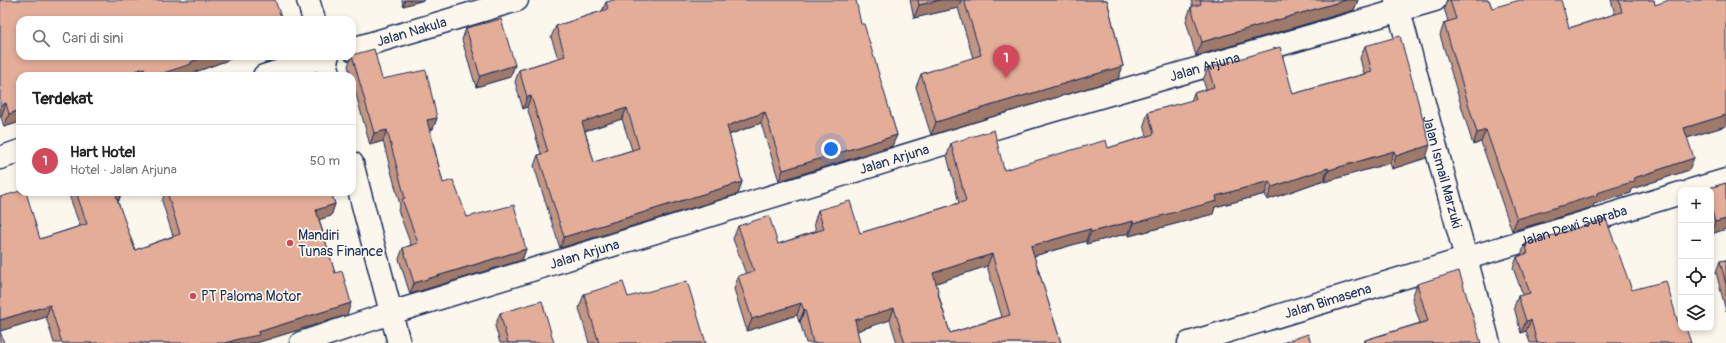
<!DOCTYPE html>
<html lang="id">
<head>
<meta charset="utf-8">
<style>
	:root { --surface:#fff; --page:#f2f2f2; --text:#222; --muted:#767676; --line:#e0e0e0; --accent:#d1495b }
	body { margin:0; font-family:Pangolin,sans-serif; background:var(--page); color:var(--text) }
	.controls { position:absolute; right:12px; bottom:12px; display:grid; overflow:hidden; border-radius:8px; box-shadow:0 2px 6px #0003 }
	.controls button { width:36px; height:36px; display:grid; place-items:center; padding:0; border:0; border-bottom:1px solid var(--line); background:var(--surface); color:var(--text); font:20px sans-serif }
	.you { position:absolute; left:831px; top:149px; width:14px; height:14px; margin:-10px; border:3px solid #fff; border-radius:50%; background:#1a73e8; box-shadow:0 0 0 6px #1a73e833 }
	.badge { display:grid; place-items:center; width:26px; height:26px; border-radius:50%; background:var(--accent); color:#fff; font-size:13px; font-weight:700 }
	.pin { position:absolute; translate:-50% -33px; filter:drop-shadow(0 1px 2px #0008) }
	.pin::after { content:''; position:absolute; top:21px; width:14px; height:12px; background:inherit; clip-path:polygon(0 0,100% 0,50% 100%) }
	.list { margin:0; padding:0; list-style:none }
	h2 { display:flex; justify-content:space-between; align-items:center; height:52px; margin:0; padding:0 16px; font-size:17px }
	h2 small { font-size:13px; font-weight:400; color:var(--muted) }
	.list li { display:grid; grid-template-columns:26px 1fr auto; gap:12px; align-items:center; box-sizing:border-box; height:72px; padding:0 16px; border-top:1px solid var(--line) }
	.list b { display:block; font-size:15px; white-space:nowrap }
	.list p { margin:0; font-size:13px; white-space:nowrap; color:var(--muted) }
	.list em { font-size:13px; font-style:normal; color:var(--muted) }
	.icon { flex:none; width:22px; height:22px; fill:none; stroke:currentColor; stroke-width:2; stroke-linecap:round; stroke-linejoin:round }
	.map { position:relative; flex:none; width:1726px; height:343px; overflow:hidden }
	.search { position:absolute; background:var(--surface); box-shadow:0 2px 6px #0003; left:16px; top:16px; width:340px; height:44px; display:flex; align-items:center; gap:10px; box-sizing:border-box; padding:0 14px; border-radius:12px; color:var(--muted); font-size:15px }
	.panel { position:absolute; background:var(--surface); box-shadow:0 2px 6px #0003; left:16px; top:72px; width:340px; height:124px; border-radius:12px }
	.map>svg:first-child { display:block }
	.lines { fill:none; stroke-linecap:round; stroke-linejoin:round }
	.street-casing { stroke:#1b2f5e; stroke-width:25 }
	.secondary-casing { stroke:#1b2f5e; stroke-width:25 }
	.street { stroke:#fbf7ec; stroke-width:22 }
	.secondary { stroke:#fbf7ec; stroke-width:22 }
	.wall { fill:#c39583; stroke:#1b2f5e; fill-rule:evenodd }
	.shaded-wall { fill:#9f796a; stroke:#1b2f5e }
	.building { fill:#e3ad98; stroke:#1b2f5e; fill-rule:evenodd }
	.poi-dot { fill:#d1495b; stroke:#fbf7ec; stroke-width:1.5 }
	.labels { text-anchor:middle; stroke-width:3.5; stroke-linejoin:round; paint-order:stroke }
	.street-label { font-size:14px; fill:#1b2f5e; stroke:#fbf7ec }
	.poi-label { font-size:14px; fill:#1b2f5e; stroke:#fbf7ec; text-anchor:start }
</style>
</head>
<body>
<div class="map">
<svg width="1726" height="343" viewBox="0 0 1726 343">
	<rect width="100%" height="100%" fill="#fbf7ec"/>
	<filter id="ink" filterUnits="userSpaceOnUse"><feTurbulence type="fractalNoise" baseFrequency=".025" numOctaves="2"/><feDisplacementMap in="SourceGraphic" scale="8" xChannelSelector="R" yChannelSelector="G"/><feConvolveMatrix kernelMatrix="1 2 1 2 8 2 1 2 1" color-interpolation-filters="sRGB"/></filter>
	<g filter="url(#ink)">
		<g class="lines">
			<g class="street-casing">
				<g id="street">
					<path id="s1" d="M352,49L517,0"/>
					<path d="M264,76L328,56"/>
					<path d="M0,158L20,151"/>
					<path d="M1692,190L1726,180"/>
					<path id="s2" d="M301,343L391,313L1044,113L1435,0"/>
					<path id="s3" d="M1189,343L1681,193"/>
				</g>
			</g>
			<g class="secondary-casing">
				<g id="secondary">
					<path d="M308,0L314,20"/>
					<path id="s4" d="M1396,0L1489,343"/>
					<path d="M324,56L330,76"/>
					<path d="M352,163L399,343"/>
				</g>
			</g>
			<use href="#street" class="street"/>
			<use href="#secondary" class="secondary"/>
		</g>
		<g class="wall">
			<path d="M0,0L239,56L187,75V76H20V122L4,127L1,117Z"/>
			<path d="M402,0H424L403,6Z"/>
			<path d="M910,0H1107L1123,66L1118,79L931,135L916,87L921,74L973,58L958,8L914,18Z"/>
			<path d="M1191,0H1358L1354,10L1196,56L1186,21L1191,7H1193Z"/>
			<path d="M1447,0H1489L1492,8L1569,28L1615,14L1611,0H1654L1655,5L1726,126L1687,138L1689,170L1632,189L1631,193L1594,204L1593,207L1512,231L1481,142L1473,145L1440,35L1444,23L1448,21L1444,8Z"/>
			<path d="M606,2L861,24L897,135L892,146L779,181L761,123L729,135L742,182L738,194L560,248L534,166L538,155L541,154L527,107L523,109L515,82L519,70L558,58L551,37L556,26L602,11ZM622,119L632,150L594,162L585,131Z"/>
			<path d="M466,28L515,65L510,77L476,87L462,40Z"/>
			<path d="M1365,46L1426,158L1392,169L1390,163L1324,182V180L1267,200L1265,194L1215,207L1213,214L1129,236V233L1086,244V241L1034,256L1061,343H897L890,320L857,331L860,343H806L800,322H799L797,315L747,331L734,289L738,276L746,274L733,239L738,226L778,244L816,231L814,223L818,210L860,233L959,203L947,156L951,143L1004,170L1108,148L1147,136L1144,125L1148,112L1191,101L1194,93L1206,89L1203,80L1208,68L1293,94L1364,74L1360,58ZM987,266L1002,317L950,333L939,296L936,283Z"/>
			<path d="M352,55L382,79L437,118L433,129L430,130L443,183L467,217L526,249L522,260L410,294L399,259L403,248L411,245L398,210L400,205L383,141L370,145L352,80V76H351L348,66Z"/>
			<path d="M1726,183V229L1711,234V190H1705L1706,189Z"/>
			<path d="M68,192H121V194L118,203L135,250L173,236L162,201L165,192H331L335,204L331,216L319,219L347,315L256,343H54L46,317L0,331V197L40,239L80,226Z"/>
			<path d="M1525,244L1632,290L1679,326L1691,343H1530L1526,331L1521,333L1514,307L1518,296L1523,295L1513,268L1517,257L1521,255Z"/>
			<path d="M1726,260V311L1716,272L1720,261Z"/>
			<path d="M1417,284L1481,343H1364L1365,340L1420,323L1412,298Z"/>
			<path d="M584,294L628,297L706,343H589L579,308Z"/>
			<path d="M500,313L554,343H500L495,326Z"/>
		</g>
		<g class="shaded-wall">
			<path d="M405,0H424L403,6Z"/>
			<path d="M940,0H961L958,8L914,18L919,5Z"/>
			<path d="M1346,0H1358L1354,10L1196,56L1202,42Z"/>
			<path d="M206,56H239L187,75V76H154Z"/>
			<path d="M515,65L510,77L476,87L480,76Z"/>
			<path d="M1123,66L1118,79L931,135L936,122Z"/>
			<path d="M144,68L142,76H121Z"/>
			<path d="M531,96L527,107L523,109L527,97Z"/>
			<path d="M6,103L1,117H0V106Z"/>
			<path d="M627,108L622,119L578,133L582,122Z"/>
			<path d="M20,110V122L4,127L9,114Z"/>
			<path d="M765,112L761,123L722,137L727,126Z"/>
			<path d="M1726,115V126L1680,140L1684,128Z"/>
			<path d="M437,118L433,129L423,132L427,120Z"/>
			<path d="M387,130L383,141L370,145L374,133Z"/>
			<path d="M1486,130L1481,142L1473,145L1477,133Z"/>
			<path d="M897,135L892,146L779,181L783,170Z"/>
			<path d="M1430,145L1426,158L1392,169L1396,156Z"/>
			<path d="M1394,151L1390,163L1324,182L1329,170Z"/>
			<path d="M1694,158L1689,170L1632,189L1631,193L1594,204L1593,207L1512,231L1517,219L1597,193L1634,178Z"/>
			<path d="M1328,168L1324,180L1267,200L1272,187Z"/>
			<path d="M1269,181L1265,194L1215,207L1213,214L1129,236L1134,223L1216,196Z"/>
			<path d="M742,182L738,194L560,248L564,237Z"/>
			<path d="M121,194L117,205L116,196Z"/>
			<path d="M335,204L331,216L312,222L316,210Z"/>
			<path d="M1726,219V229L1711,234L1715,222Z"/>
			<path d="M1133,221L1129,233L1086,244L1091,232Z"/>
			<path d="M1090,229L1086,241L1027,258L1031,246Z"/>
			<path d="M526,249L522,260L410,294L414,283Z"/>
			<path d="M992,254L987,266L928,286L933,273Z"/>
			<path d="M351,303L347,315L256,343H226L258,332Z"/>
			<path d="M801,303L797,315L747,331L752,319Z"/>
			<path d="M50,305L46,317L0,331V320Z"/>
			<path d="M894,308L890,320L850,333L855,320Z"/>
			<path d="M805,309L800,322H799L804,310Z"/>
			<path d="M1531,320L1526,331L1521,333L1526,321Z"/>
		</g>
		<g class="building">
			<path d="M0,0H275L282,20H20V56H206L191,62V64L154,76H147L144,68L121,76H20V110L9,114L6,103L0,106Z"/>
			<path d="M614,0H856L861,24H864L897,135L783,170L765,112L727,126L742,182L564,237L538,155L548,152L531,96L527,97L519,70L565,56L556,26L608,9L606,2ZM627,108L639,148L594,162L582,122Z"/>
			<path d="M918,0H940L919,5Z"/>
			<path d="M964,0H1107L1123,66L936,122L921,74L981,55Z"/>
			<path d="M1200,0H1346L1202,42L1191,7L1201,4Z"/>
			<path d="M1450,0H1489L1492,8L1520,0H1561L1569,28L1622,12L1619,0H1654L1655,5L1669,0H1726V115L1684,128L1694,158L1634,178L1635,181L1597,193V195L1517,219L1486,130L1477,133L1444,23L1456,19Z"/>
			<path d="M501,19L515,65L480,76L466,28Z"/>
			<path d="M1400,36L1430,145L1396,156L1394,151L1329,170L1328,168L1272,187L1269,181L1216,196L1217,201L1134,223L1133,221L1091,232L1090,229L1031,246L1061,343H905L894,308L855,320L860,343H813L805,309L804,310L801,303L752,319L738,276L754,271L738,226L769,216L778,244L824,229L818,210L850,201L860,233L966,201L951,143L994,130L1004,170L1106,140L1108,148L1154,134L1148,112L1196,99L1194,93L1214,87L1208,68L1280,47L1293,94L1372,72L1365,46ZM992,254L1010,315L950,333L938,294H939L933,273Z"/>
			<path d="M374,49L382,79L426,70L437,118L427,120L443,183L453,180L467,217L514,205L526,249L414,283L403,248L418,243L402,199L405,198L387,130L374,133L352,55Z"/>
			<path d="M1726,183V219L1715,222L1711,207V190H1706V189Z"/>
			<path d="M20,191V192H26L40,239L87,224L76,192H121V194L116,196L135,250L180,234L167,192H331L335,204L316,210L335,273L342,271L351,303L258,332L259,335L238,339L226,343H62L50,305L0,320V224H1L0,222V197Z"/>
			<path d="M1606,219L1632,290L1666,281L1679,326H1681V328H1686L1691,343H1537L1531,320L1526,321L1518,296L1530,293L1517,257L1528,253L1525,244Z"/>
			<path d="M1726,260V284L1720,261Z"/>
			<path d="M1459,271L1481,343H1366L1365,340L1428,321L1417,284Z"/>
			<path d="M687,281L706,343H599L584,294L623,282L628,297Z"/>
			<path d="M542,301L554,343H508L500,313Z"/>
			<path d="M0,331L4,343H0Z"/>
			<path d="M1308,334L1311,343H1282Z"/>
		</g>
	</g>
	<g class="poi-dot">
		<circle cx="290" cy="243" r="4"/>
		<circle cx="193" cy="296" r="4"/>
	</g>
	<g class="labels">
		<g class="street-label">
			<text dy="5" stroke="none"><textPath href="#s1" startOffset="62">Jalan Nakula</textPath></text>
			<text dy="5" stroke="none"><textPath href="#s2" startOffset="945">Jalan Arjuna</textPath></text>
			<text dy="5" stroke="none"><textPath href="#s2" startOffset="621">Jalan Arjuna</textPath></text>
			<text dy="5" stroke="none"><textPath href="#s4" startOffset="178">Jalan Ismail Marzuki</textPath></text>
			<text dy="5" stroke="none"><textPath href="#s3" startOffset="402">Jalan Dewi Supraba</textPath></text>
			<text dy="5" stroke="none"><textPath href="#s2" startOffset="297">Jalan Arjuna</textPath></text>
			<text dy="5" stroke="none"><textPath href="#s3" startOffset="145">Jalan Bimasena</textPath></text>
		</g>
		<g class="poi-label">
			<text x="298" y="240">Mandiri<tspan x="298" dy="16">Tunas Finance</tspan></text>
			<text x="201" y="301">PT Paloma Motor</text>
		</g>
	</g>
</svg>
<div class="controls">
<button>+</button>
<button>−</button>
<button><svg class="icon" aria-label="locate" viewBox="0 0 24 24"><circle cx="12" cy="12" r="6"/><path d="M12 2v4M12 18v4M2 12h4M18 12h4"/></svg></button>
<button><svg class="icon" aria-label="layers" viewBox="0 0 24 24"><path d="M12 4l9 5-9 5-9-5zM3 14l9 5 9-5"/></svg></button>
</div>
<div class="you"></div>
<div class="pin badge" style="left:1006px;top:78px">1</div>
<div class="search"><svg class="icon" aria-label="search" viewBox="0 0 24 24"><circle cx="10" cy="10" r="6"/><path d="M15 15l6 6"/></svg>Cari di sini</div>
<section class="panel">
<h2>Terdekat<small></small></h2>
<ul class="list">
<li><span class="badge">1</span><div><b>Hart Hotel</b><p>Hotel · Jalan Arjuna</p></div><em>50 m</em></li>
</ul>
</section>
</div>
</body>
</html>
